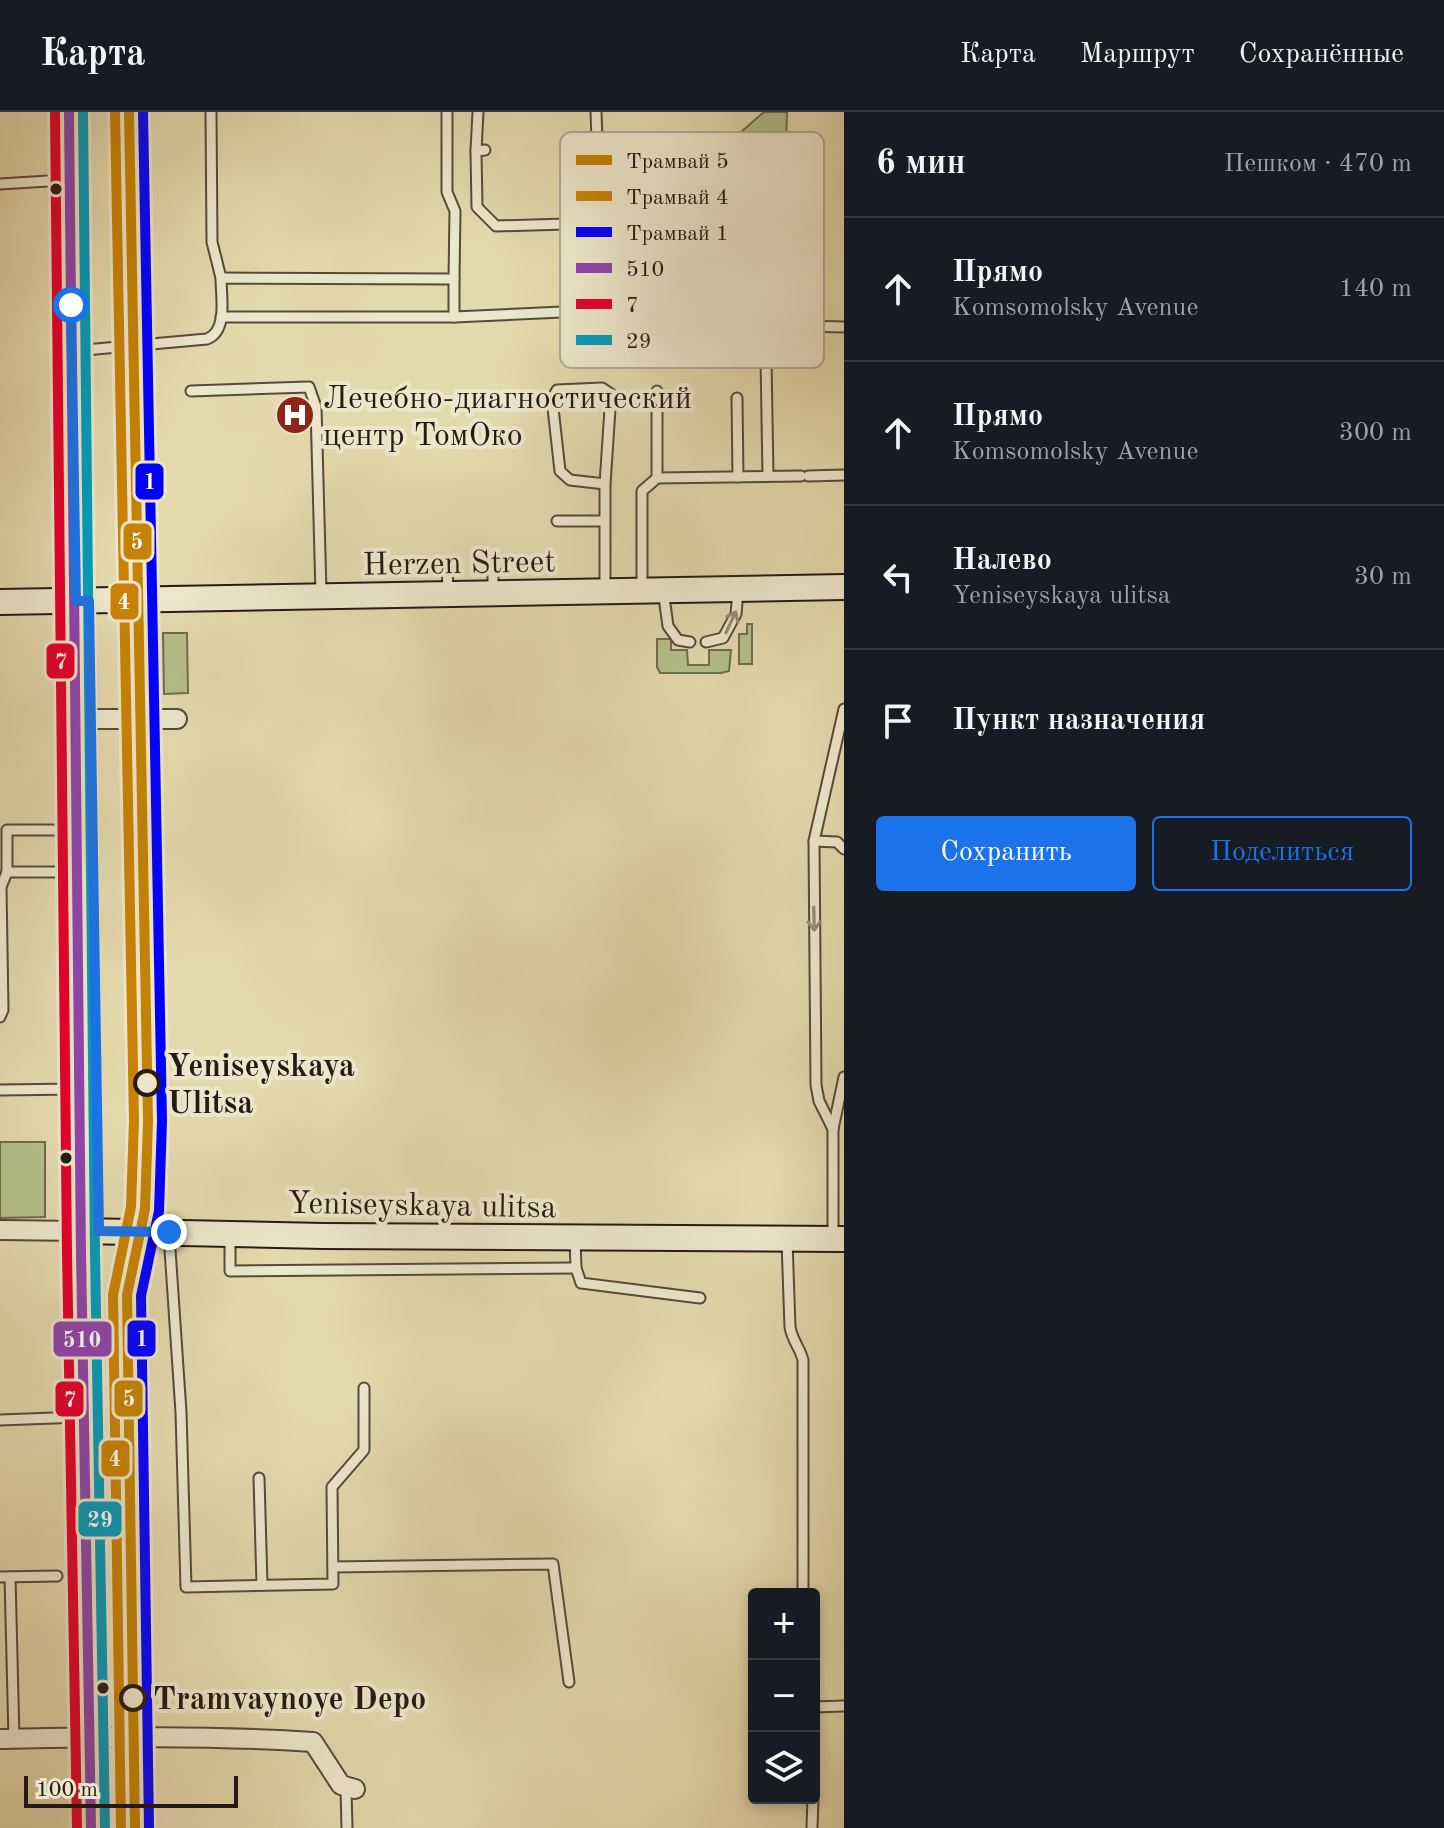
<!DOCTYPE html>
<html lang="ru">
<head>
<meta charset="utf-8">
<style>
	:root { --surface:#171b24; --page:#20242c; --text:#f1f3f6; --muted:#9ea1a6; --line:#363941; --accent:#1a73e8 }
	body { margin:0; font-family:"Old Standard TT",serif; background:var(--page); color:var(--text) }
	.controls { position:absolute; right:24px; bottom:24px; display:grid; overflow:hidden; border-radius:8px; box-shadow:0 4px 12px #0003 }
	.controls button { width:72px; height:72px; display:grid; place-items:center; padding:0; border:0; border-bottom:2px solid var(--line); background:var(--surface); color:var(--text); font:40px sans-serif }
	.scale { position:absolute; left:24px; bottom:20px; width:214px; box-sizing:border-box; padding-left:8px; border:4px solid #271a16; border-top:0; font-size:22px; line-height:28px; white-space:nowrap; color:#271a16; -webkit-text-stroke:6px #ede6ca; paint-order:stroke }
	.stop { position:absolute; width:24px; height:24px; margin:-18px; border:6px solid #1a73e8; border-radius:50%; background:#fff }
	.stop.end { background:#1a73e8; border-color:#fff; box-shadow:0 2px 8px #0008 }
	.list { margin:0; padding:0; list-style:none }
	h2 { display:flex; justify-content:space-between; align-items:center; height:104px; margin:0; padding:0 32px; font-size:34px }
	h2 small { font-size:26px; font-weight:400; color:var(--muted) }
	.list li { display:grid; grid-template-columns:52px 1fr auto; gap:24px; align-items:center; box-sizing:border-box; height:144px; padding:0 32px; border-top:2px solid var(--line) }
	.list b { display:block; font-size:30px; white-space:nowrap }
	.list p { margin:0; font-size:26px; white-space:nowrap; color:var(--muted) }
	.list em { font-size:26px; font-style:normal; color:var(--muted) }
	.actions { display:flex; gap:16px; padding:24px 32px }
	.actions a { flex:1; padding:18px 0; border:2px solid var(--accent); border-radius:8px; text-align:center; font-size:28px; color:var(--accent) }
	.actions .main { background:var(--accent); color:#fff }
	.icon { flex:none; width:44px; height:44px; fill:none; stroke:currentColor; stroke-width:2; stroke-linecap:round; stroke-linejoin:round }
	.map { position:relative; flex:none; width:844px; height:1716px; overflow:hidden }
	header { display:flex; align-items:center; gap:48px; box-sizing:border-box; height:112px; padding:0 40px; background:var(--surface); border-bottom:2px solid var(--line) }
	header strong { font-size:38px }
	nav { display:flex; gap:44px; margin-inline-start:auto; font-size:28px }
	main { display:flex }
	aside { flex:1; background:var(--surface) }
	.map>svg:first-child { display:block }
	.green { fill:#b4bf8a; stroke:#6e6c50; stroke-width:2 }
	.lines { fill:none; stroke-linecap:round; stroke-linejoin:round }
	.lane-casing { stroke:#564a3c; stroke-width:13 }
	.street-casing { stroke:#564a3c; stroke-width:22 }
	.secondary-casing { stroke:#271a16; stroke-width:28 }
	.primary-casing { stroke:#271a16; stroke-width:32 }
	.lane { stroke:#ede6ca; stroke-width:9 }
	.street { stroke:#ede6ca; stroke-width:18 }
	.secondary { stroke:#ede6ca; stroke-width:24 }
	.primary { stroke:#e4d8ad; stroke-width:28 }
	.tram { stroke:#271a16; stroke-width:2 }
	.bus-1-casing { stroke:#ede6ca; stroke-width:16 }
	.bus-2-casing { stroke:#ede6ca; stroke-width:16 }
	.bus-3-casing { stroke:#ede6ca; stroke-width:16 }
	.bus-1 { stroke:#8e44ad; stroke-width:10 }
	.bus-2 { stroke:#e4002b; stroke-width:10 }
	.bus-3 { stroke:#049bbc; stroke-width:10 }
	.tram-1-casing { stroke:#ede6ca; stroke-width:16 }
	.tram-2-casing { stroke:#ede6ca; stroke-width:16 }
	.tram-3-casing { stroke:#ede6ca; stroke-width:16 }
	.tram-1 { stroke:#c38306; stroke-width:10 }
	.tram-2 { stroke:#c98206; stroke-width:10 }
	.tram-3 { stroke:#00f; stroke-width:10 }
	.oneway { stroke:#948a79 }
	.route { stroke:#1a73e8; stroke-width:10 }
	.bus-dot { fill:#271a16; stroke:#ede6ca; stroke-width:3 }
	.stop-dot { fill:#ede6ca; stroke:#271a16; stroke-width:4 }
	.labels { text-anchor:middle; stroke-width:8; stroke-linejoin:round; paint-order:stroke }
	.poi-label { font-size:32px; fill:#271a16; stroke:#ede6ca; text-anchor:start }
	.street-label { font-size:32px; fill:#271a16; stroke:#ede6ca }
	.stop-label { font-size:32px; font-weight:bold; fill:#271a16; stroke:#ede6ca; text-anchor:start }
	.key { fill:#ede6ca; stroke:#b2a994; stroke-width:2 }
	.key-label { font-size:22px; fill:#271a16 }
	.line-badge { stroke:#ede6ca; stroke-width:3 }
	.badge-label { font-size:22px; text-anchor:middle; font-weight:bold; fill:#fff }
</style>
</head>
<body>
<header>
<strong>Карта</strong>
<nav><a>Карта</a><a>Маршрут</a><a>Сохранённые</a></nav>
</header>
<main>
<div class="map">
<svg width="844" height="1716" viewBox="0 0 844 1716">
	<rect width="100%" height="100%" fill="#e4d8ad"/>
	<filter id="stains"><feTurbulence type="fractalNoise" baseFrequency=".0025" numOctaves="4"/><feColorMatrix values="0 0 0 0 .2 0 0 0 0 .09 0 0 0 0 .02 0 0 0 .5 -.17"/></filter>
	<radialGradient id="worn" r=".72"><stop offset=".6" stop-color="#630" stop-opacity="0"/><stop offset="1" stop-color="#630" stop-opacity=".3"/></radialGradient>
	<g class="green">
		<path d="M764,0H787L786,32L726,33Z"/>
		<path d="M747,512H752V552H739V522H747Z"/>
		<path d="M163,521H187L188,581L164,582Z"/>
		<path d="M657,527H671V538H687L688,553H709V538H731L729,559L721,561H660L657,555Z"/>
		<path d="M0,1030H45V1105L0,1106Z"/>
	</g>
	<g class="lines">
		<g class="lane-casing">
			<g id="lane">
				<path d="M211,0L212,130L221,166"/>
				<path d="M596,0L600,111L611,124L663,155"/>
				<path d="M573,36L597,34"/>
				<path d="M485,38L476,39L477,95L496,114L600,111"/>
				<path d="M476,39L478,0"/>
				<path d="M0,72L64,68"/>
				<path d="M454,167V205L562,200"/>
				<path d="M608,187V222H660L680,211L844,215"/>
				<path d="M221,205H454"/>
				<path d="M85,238L207,227C228,219 221,185 221,166L454,167L455,99L447,80V0"/>
				<path d="M766,247L768,364"/>
				<path d="M191,279L309,275L316,295L321,481"/>
				<path d="M737,286L738,365"/>
				<path d="M808,364L844,363"/>
				<path d="M657,366V279"/>
				<path d="M605,372L570,368L560,359L552,287L557,278L602,276L611,282L605,372V476"/>
				<path d="M557,409H604"/>
				<path d="M447,454L448,479"/>
				<path d="M642,478V379L657,366L801,364"/>
				<path d="M663,478L668,514L678,528L690,530"/>
				<path d="M493,481V453"/>
				<path d="M706,530L723,526L736,502L738,479"/>
				<path d="M814,729L837,730L844,737"/>
				<path d="M72,760H7V718H74"/>
				<path d="M0,905L3,898L1,775L7,760"/>
				<path d="M0,978L77,977"/>
				<path d="M833,1017L819,989L816,973L814,729L844,597"/>
				<path d="M169,1123L181,1300L186,1475L333,1472L332,1375L364,1338V1276"/>
				<path d="M230,1124V1159L576,1156"/>
				<path d="M833,1124V1017L844,965"/>
				<path d="M575,1126L576,1156L581,1171L700,1186"/>
				<path d="M787,1129L790,1215C792,1228 800,1236 803,1248V1482"/>
				<path d="M0,1308L81,1305"/>
				<path d="M259,1366L262,1473"/>
				<path d="M333,1455L553,1452L569,1570"/>
				<path d="M0,1465L57,1464"/>
				<path d="M10,1465L14,1627"/>
				<path d="M814,1595L844,1594"/>
				<path d="M346,1677L347,1716"/>
				<path d="M812,1716L813,1686"/>
			</g>
		</g>
		<g class="street-casing">
			<g id="street">
				<path d="M77,607H177"/>
				<path d="M0,1118L81,1119"/>
				<path d="M0,1627C105,1625 208,1623 313,1630L341,1673L355,1677"/>
			</g>
		</g>
		<g class="secondary-casing">
			<g id="secondary">
				<path d="M0,490L844,475"/>
				<path d="M81,1119L324,1124L844,1127"/>
			</g>
		</g>
		<g class="primary-casing">
			<path id="primary" d="M69,0L81,1141L91,1716"/>
		</g>
		<use href="#lane" class="lane"/>
		<use href="#street" class="street"/>
		<use href="#secondary" class="secondary"/>
		<use href="#primary" class="primary"/>
		<path class="tram" d="M148,1009L155,1035"/>
		<g class="bus-1-casing">
			<path id="bus-1" d="M69,0L81,1141L91,1716"/>
		</g>
		<g class="bus-2-casing">
			<path id="bus-2" d="M55,0L67,1141L77,1716"/>
		</g>
		<g class="bus-3-casing">
			<path id="bus-3" d="M83,0L95,1141L105,1716"/>
		</g>
		<use href="#bus-1" class="bus-1"/>
		<use href="#bus-2" class="bus-2"/>
		<use href="#bus-3" class="bus-3"/>
		<g class="tram-1-casing">
			<path id="tram-1" d="M129,0L148,1009L145,1097L127,1183L135,1716"/>
		</g>
		<g class="tram-2-casing">
			<path id="tram-2" d="M115,0L134,1009L131,1095L113,1183L121,1716"/>
		</g>
		<g class="tram-3-casing">
			<path id="tram-3" d="M143,0L162,1009L159,1099L141,1184L149,1716"/>
		</g>
		<use href="#tram-1" class="tram-1"/>
		<use href="#tram-2" class="tram-2"/>
		<use href="#tram-3" class="tram-3"/>
	</g>
	<defs><path id="oneway-shaft" d="M-6 0H5M1.5-3L5.5 0L1.5 3" fill="none" stroke-width="1.6" stroke-linecap="round" stroke-linejoin="round" transform="scale(2)"/></defs>
	<g class="oneway">
		<use href="#oneway-shaft" transform="translate(731 510) rotate(-65)"/>
		<use href="#oneway-shaft" transform="translate(814 807) rotate(89)"/>
	</g>
	<g class="lines">
		<path class="route" d="M71,193L76,489H89L99,1119L169,1120"/>
	</g>
	<defs>
		<g id="hospital-disc" transform="scale(2)"><circle r="9.5" fill="#8f2418" stroke="#ede6ca"/><path d="M-5-5h3v3.5h4V-5h3V5h-3V1.5h-4V5h-3Z" fill="#fff"/></g>
	</defs>
	<g fill-rule="evenodd">
		<use href="#hospital-disc" x="295" y="303"/>
	</g>
	<g class="bus-dot">
		<circle cx="56" cy="77" r="7"/>
		<circle cx="66" cy="1046" r="7"/>
		<circle cx="103" cy="1576" r="7"/>
	</g>
	<g class="stop-dot">
		<circle cx="147" cy="971" r="12"/>
		<circle cx="133" cy="1586" r="12"/>
	</g>
	<g class="labels">
		<g class="poi-label">
			<text x="323" y="296">Лечебно-диагностический<tspan x="323" dy="37">центр ТомОко</tspan></text>
		</g>
		<g class="street-label">
			<text transform="translate(459 450) rotate(-1)" y="11">Herzen Street</text>
			<text transform="translate(422 1092) rotate(1)" y="11">Yeniseyskaya ulitsa</text>
		</g>
		<g class="stop-label">
			<text x="167" y="964">Yeniseyskaya<tspan x="167" dy="37">Ulitsa</tspan></text>
			<text x="153" y="1597">Tramvaynoye Depo</text>
		</g>
	</g>
	<rect x="560" y="20" width="264" height="236" rx="12" class="key"/>
	<rect x="576" y="43" width="36" height="10" fill="#c38306"/>
	<rect x="576" y="79" width="36" height="10" fill="#c98206"/>
	<rect x="576" y="115" width="36" height="10" fill="#00f"/>
	<rect x="576" y="151" width="36" height="10" fill="#8e44ad"/>
	<rect x="576" y="187" width="36" height="10" fill="#e4002b"/>
	<rect x="576" y="223" width="36" height="10" fill="#049bbc"/>
	<g class="key-label">
		<text x="626" y="56">Трамвай 5</text>
		<text x="626" y="92">Трамвай 4</text>
		<text x="626" y="128">Трамвай 1</text>
		<text x="626" y="164">510</text>
		<text x="626" y="200">7</text>
		<text x="626" y="236">29</text>
	</g>
	<g class="line-badge">
		<rect x="134" y="350" width="31" height="39" rx="8" fill="#00f"/>
		<rect x="122" y="410" width="31" height="39" rx="8" fill="#c38306"/>
		<rect x="109" y="470" width="31" height="39" rx="8" fill="#c98206"/>
		<rect x="45" y="530" width="31" height="38" rx="8" fill="#e4002b"/>
		<rect x="126" y="1207" width="31" height="39" rx="8" fill="#00f"/>
		<rect x="52" y="1208" width="61" height="38" rx="8" fill="#8e44ad"/>
		<rect x="113" y="1267" width="31" height="39" rx="8" fill="#c38306"/>
		<rect x="54" y="1268" width="31" height="38" rx="8" fill="#e4002b"/>
		<rect x="100" y="1327" width="31" height="39" rx="8" fill="#c98206"/>
		<rect x="77" y="1388" width="46" height="38" rx="8" fill="#049bbc"/>
	</g>
	<g class="badge-label">
		<text x="150" y="377">1</text>
		<text x="137" y="437">5</text>
		<text x="124" y="497">4</text>
		<text x="61" y="557">7</text>
		<text x="142" y="1234">1</text>
		<text x="82" y="1235">510</text>
		<text x="129" y="1294">5</text>
		<text x="70" y="1295">7</text>
		<text x="115" y="1354">4</text>
		<text x="100" y="1415">29</text>
	</g>
	<rect width="100%" height="100%" filter="url(#stains)"/>
	<rect width="100%" height="100%" fill="url(#worn)"/>
</svg>
<div class="controls">
<button>+</button>
<button>−</button>
<button><svg class="icon" aria-label="layers" viewBox="0 0 24 24"><path d="M12 4l9 5-9 5-9-5zM3 14l9 5 9-5"/></svg></button>
</div>
<div class="scale">100 m</div>
<div class="stop" style="left:71px;top:193px"></div>
<div class="stop end" style="left:169px;top:1120px"></div>
</div>
<aside>
<h2>6 мин<small>Пешком · 470 m</small></h2>
<ul class="list">
<li><svg class="icon" aria-label="ahead" viewBox="0 0 24 24"><path d="M12 20V5M6 11l6-6 6 6"/></svg><div><b>Прямо</b><p>Komsomolsky Avenue</p></div><em>140 m</em></li>
<li><svg class="icon" aria-label="ahead" viewBox="0 0 24 24"><path d="M12 20V5M6 11l6-6 6 6"/></svg><div><b>Прямо</b><p>Komsomolsky Avenue</p></div><em>300 m</em></li>
<li><svg class="icon" aria-label="left" viewBox="0 0 24 24"><path d="M17 20v-9H6M10 6l-5 5 5 5"/></svg><div><b>Налево</b><p>Yeniseyskaya ulitsa</p></div><em>30 m</em></li>
<li><svg class="icon" aria-label="arrive" viewBox="0 0 24 24"><path d="M6 21V4h12l-3 4 3 4H6"/></svg><div><b>Пункт назначения</b></div></li>
</ul>
<div class="actions"><a class="main">Сохранить</a><a>Поделиться</a></div>
</aside>
</main>
</body>
</html>
